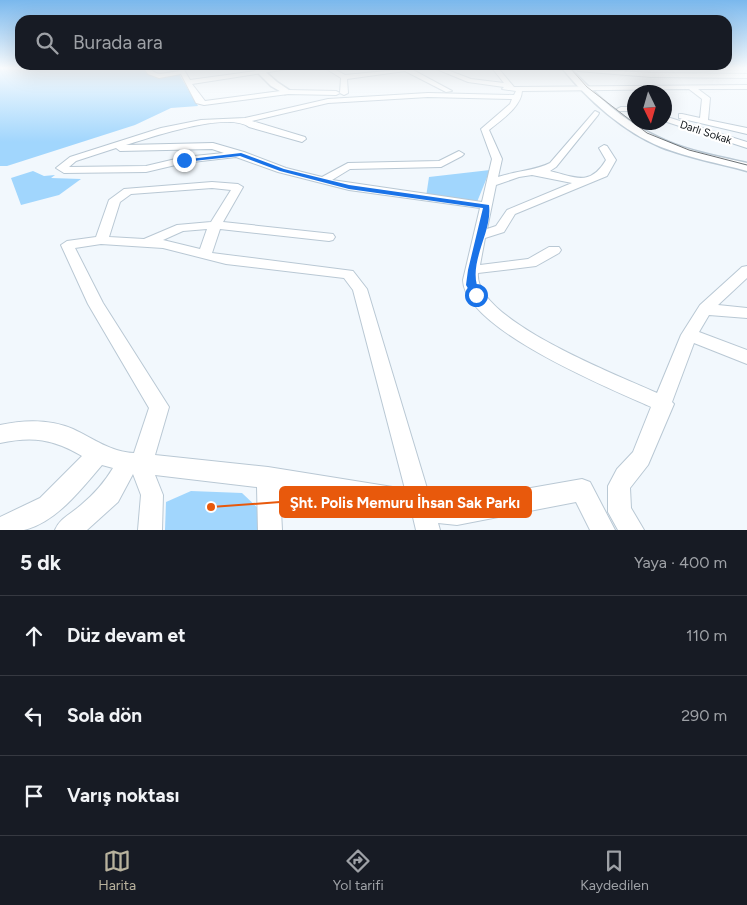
<!DOCTYPE html>
<html lang="tr">
<head>
<meta charset="utf-8">
<style>
	:root { --surface:#171b24; --page:#20242c; --text:#f1f3f6; --muted:#9ea1a6; --line:#363941; --accent:#b8b29d }
	body { margin:0; font-family:Figtree,sans-serif; background:var(--page); color:var(--text) }
	.compass { position:absolute; left:627px; top:85px; width:45px; height:45px; border-radius:50%; background:var(--surface); box-shadow:0 5px 20px #0002; rotate:175deg }
	.stop { position:absolute; width:15px; height:15px; margin:-11px; border:4px solid #1a73e8; border-radius:50%; background:#fff }
	.stop.end { background:#1a73e8; border-color:#fff; box-shadow:0 1px 5px #0008 }
	.list { margin:0; padding:0; list-style:none }
	h2 { display:flex; justify-content:space-between; align-items:center; height:65px; margin:0; padding:0 20px; font-size:21px }
	h2 small { font-size:16px; font-weight:400; color:var(--muted) }
	.list li { display:grid; grid-template-columns:32px 1fr auto; gap:15px; align-items:center; box-sizing:border-box; height:80px; padding:0 20px; border-top:1px solid var(--line) }
	.list b { display:block; font-size:19px; white-space:nowrap }
	.list em { font-size:16px; font-style:normal; color:var(--muted) }
	.icon { flex:none; width:28px; height:28px; fill:none; stroke:currentColor; stroke-width:2; stroke-linecap:round; stroke-linejoin:round }
	.map { position:relative; flex:none; width:747px; height:530px; overflow:hidden }
	.search { position:absolute; background:var(--surface); box-shadow:0 5px 20px #0002; left:15px; right:15px; top:15px; height:55px; display:flex; align-items:center; gap:12px; box-sizing:border-box; padding:0 18px; border-radius:15px; color:var(--muted); font-size:19px }
	.sheet { height:305px; background:var(--surface) }
	nav { display:flex; justify-content:space-around; align-items:center; box-sizing:border-box; height:70px; border-top:1px solid var(--line); background:var(--surface); font-size:14px; color:var(--muted) }
	nav a { display:grid; justify-items:center; gap:2px }
	nav .on { color:var(--accent) }
	.map>svg:first-child { display:block }
	.green { fill:#a1d6fd }
	.lines { fill:none; stroke-linecap:round; stroke-linejoin:round }
	.minor-casing { stroke:#b9c8d4; stroke-width:2 }
	.major-casing { stroke:#b9c8d4; stroke-width:3 }
	.minor { fill:#fff; fill-rule:evenodd }
	.major { fill:#fff; fill-rule:evenodd }
	.tram { stroke:#6c7276; stroke-width:1 }
	.route { fill:#1a73e8 }
	.labels { text-anchor:middle; stroke-width:4.5; stroke-linejoin:round; paint-order:stroke }
	.far-street-label { font-size:11px; fill:#11161a; stroke:#fff }
	.leader { fill:none; stroke:#e8590c; stroke-width:2 }
	.callout-dot { fill:#e8590c; stroke:#fff; stroke-width:2 }
	.callout { fill:#e8590c; stroke:#e8590c; stroke-width:2 }
	.callout-label { font-size:15px; text-anchor:middle; font-weight:bold; fill:#fff }
</style>
</head>
<body>
<div class="map">
<svg width="747" height="530" viewBox="0 0 747 530">
	<rect width="100%" height="100%" fill="#f2f8fd"/>
	<g class="green">
		<path d="M0,68H145L153,76L179,74L198,106L171,108L135,125L7,166H0Z"/>
		<path d="M490,170L477,202L426,197L429,177Z"/>
		<path d="M33,171L44,176L55,175L51,178L81,179L59,195L21,205L11,178Z"/>
		<path d="M191,491L242,493L262,512L263,530H165L166,502Z"/>
	</g>
	<g class="lines">
		<g class="minor-casing">
			<g id="minor">
				<path d="M144,68H150C156,78 169,72 179,71L177,68H183L190,80L279,68H294L192,84L205,101L288,90L336,91L340,93L336,95L288,94L204,105L196,103L181,74L159,78L148,74Z"/>
				<path d="M325,68H332L345,75L417,68L413,70L452,91L446,92L405,71L347,79L348,93L344,95L340,93L341,78Z"/>
				<path d="M434,68H442L471,79L504,83L492,68H498L514,87L747,85V89H698L710,98L708,120L747,128V134L679,118V114H682L700,118L702,99L689,89L522,91C521,107 502,119 489,130L502,159L498,177C515,171 534,171 550,163L595,111L599,113L598,115L556,167L550,171C575,177 590,187 606,160L599,148L604,145L607,146L616,160L607,176L515,214L504,232L485,238L480,265L528,259L549,247H559L561,250L559,253L536,266L478,273C473,320 620,376 657,393L681,335L700,305L742,267L747,266V278L718,305L747,308V318L709,315L699,332L747,350V364L694,343L672,402L674,404L648,465L630,488L631,508L644,530H618L608,512V486L617,469L633,452L651,407C611,389 464,329 463,280L480,208L349,190L278,172L236,157L184,163L146,172L64,173L56,168L70,157L161,128L201,120L245,118L328,99L428,93L514,95L516,91L502,89L504,87L468,82ZM428,97L512,99L510,104L481,129L492,159L482,202L332,180L350,169L441,167L462,156L464,154L459,151L439,161L348,163L322,177L286,168L244,152L213,143L126,145C151,137 228,111 249,127L302,142L306,139L305,137L252,121L328,103ZM116,148L120,151L212,149L224,153L184,157L146,166L69,167L76,161ZM532,175L572,183L507,210L496,226L487,229L496,185L519,177Z"/>
				<path d="M551,68H569L566,70Z"/>
				<path d="M576,68L651,73L747,74V78L651,77L578,71Z"/>
				<path d="M621,107H634V111H618L617,109Z"/>
				<path d="M664,116L747,142V148L664,121Z"/>
				<path d="M212,182L238,184L243,187L223,222L333,234L335,237L333,240L329,241L220,229L212,253L353,271L367,289L429,495L439,499L457,501L582,479L590,482L615,530H590L576,502L457,525L438,523L440,530H416L412,513L280,491L282,530H258L257,487L155,475L163,495L162,530H138L141,495L133,474L118,502L87,530H55C60,518 71,514 81,505C94,494 104,483 113,468L102,465C81,489 57,522 24,530C17,530 7,530 0,530V517L40,498L82,456C53,439 33,436 0,443V425C23,420 50,419 73,429C94,439 111,452 134,453L149,408L88,304L61,245L67,241L96,237L109,200L124,189ZM212,188L231,190L211,222L177,225L144,239L109,237L120,202L131,194ZM207,229L200,249L163,240L183,231ZM101,244L163,248L226,264L344,278L353,290L405,489L268,467L155,455L169,407L103,303L75,248Z"/>
			</g>
		</g>
		<g class="major-casing">
			<g id="major">
				<path d="M253,68H261L277,82L292,92L285,94L271,86Z"/>
				<path d="M562,68H570C595,94 624,122 658,137C686,151 717,156 747,163V171C718,163 689,158 661,147C624,132 588,100 562,68Z"/>
			</g>
		</g>
		<use href="#minor" class="minor"/>
		<use href="#major" class="major"/>
		<path class="tram" d="M570,68L587,87L647,133L689,150L747,165"/>
	</g>
	<linearGradient id="sky" x2="0" y2="1"><stop stop-color="#7ab8ed"/><stop offset="0.48" stop-color="#f9fcfe"/><stop offset="1" stop-color="#f9fcfe" stop-opacity="0"/></linearGradient>
	<rect width="747" height="142" fill="url(#sky)"/>
	<path class="route" d="M241,153L284,169L349,185L489,205C493,234 464,266 481,295L473,297L466,285L468,270L483,208L349,189L280,171L240,156L184,162L181,160Z"/>
	<g class="labels">
		<g class="far-street-label">
			<text transform="translate(706 132) rotate(18)" y="4">Darlı Sokak</text>
		</g>
	</g>
	<path class="leader" d="M211 507L280 502"/>
	<circle class="callout-dot" cx="211" cy="507" r="5"/>
	<rect class="callout" x="280" y="487" width="251" height="30" rx="5"/>
	<g class="callout-label">
		<text x="405" y="508">Şht. Polis Memuru İhsan Sak Parkı</text>
	</g>
</svg>
<svg class="compass" viewBox="-18 -18 36 36"><path d="M0-13l5 13h-10z" fill="#e53935"/><path d="M0 13l5-13h-10z" fill="#9ea1a6"/></svg>
<div class="stop" style="left:476px;top:295px"></div>
<div class="stop end" style="left:184px;top:160px"></div>
<div class="search"><svg class="icon" aria-label="search" viewBox="0 0 24 24"><circle cx="10" cy="10" r="6"/><path d="M15 15l6 6"/></svg>Burada ara</div>
</div>
<section class="sheet">
<h2>5 dk<small>Yaya · 400 m</small></h2>
<ul class="list">
<li><svg class="icon" aria-label="ahead" viewBox="0 0 24 24"><path d="M12 20V5M6 11l6-6 6 6"/></svg><div><b>Düz devam et</b></div><em>110 m</em></li>
<li><svg class="icon" aria-label="left" viewBox="0 0 24 24"><path d="M17 20v-9H6M10 6l-5 5 5 5"/></svg><div><b>Sola dön</b></div><em>290 m</em></li>
<li><svg class="icon" aria-label="arrive" viewBox="0 0 24 24"><path d="M6 21V4h12l-3 4 3 4H6"/></svg><div><b>Varış noktası</b></div></li>
</ul>
</section>
<nav>
<a class="on"><svg class="icon" aria-label="map" viewBox="0 0 24 24"><path d="M3 6l6-2 6 2 6-2v14l-6 2-6-2-6 2zM9 4v14M15 6v14"/></svg>Harita</a>
<a><svg class="icon" aria-label="directions" viewBox="0 0 24 24"><path d="M12 3l9 9-9 9-9-9zM9 14v-3h6M13 9l2 2-2 2"/></svg>Yol tarifi</a>
<a><svg class="icon" aria-label="saved" viewBox="0 0 24 24"><path d="M7 4h10v16l-5-4-5 4z"/></svg>Kaydedilen</a>
</nav>
</body>
</html>
